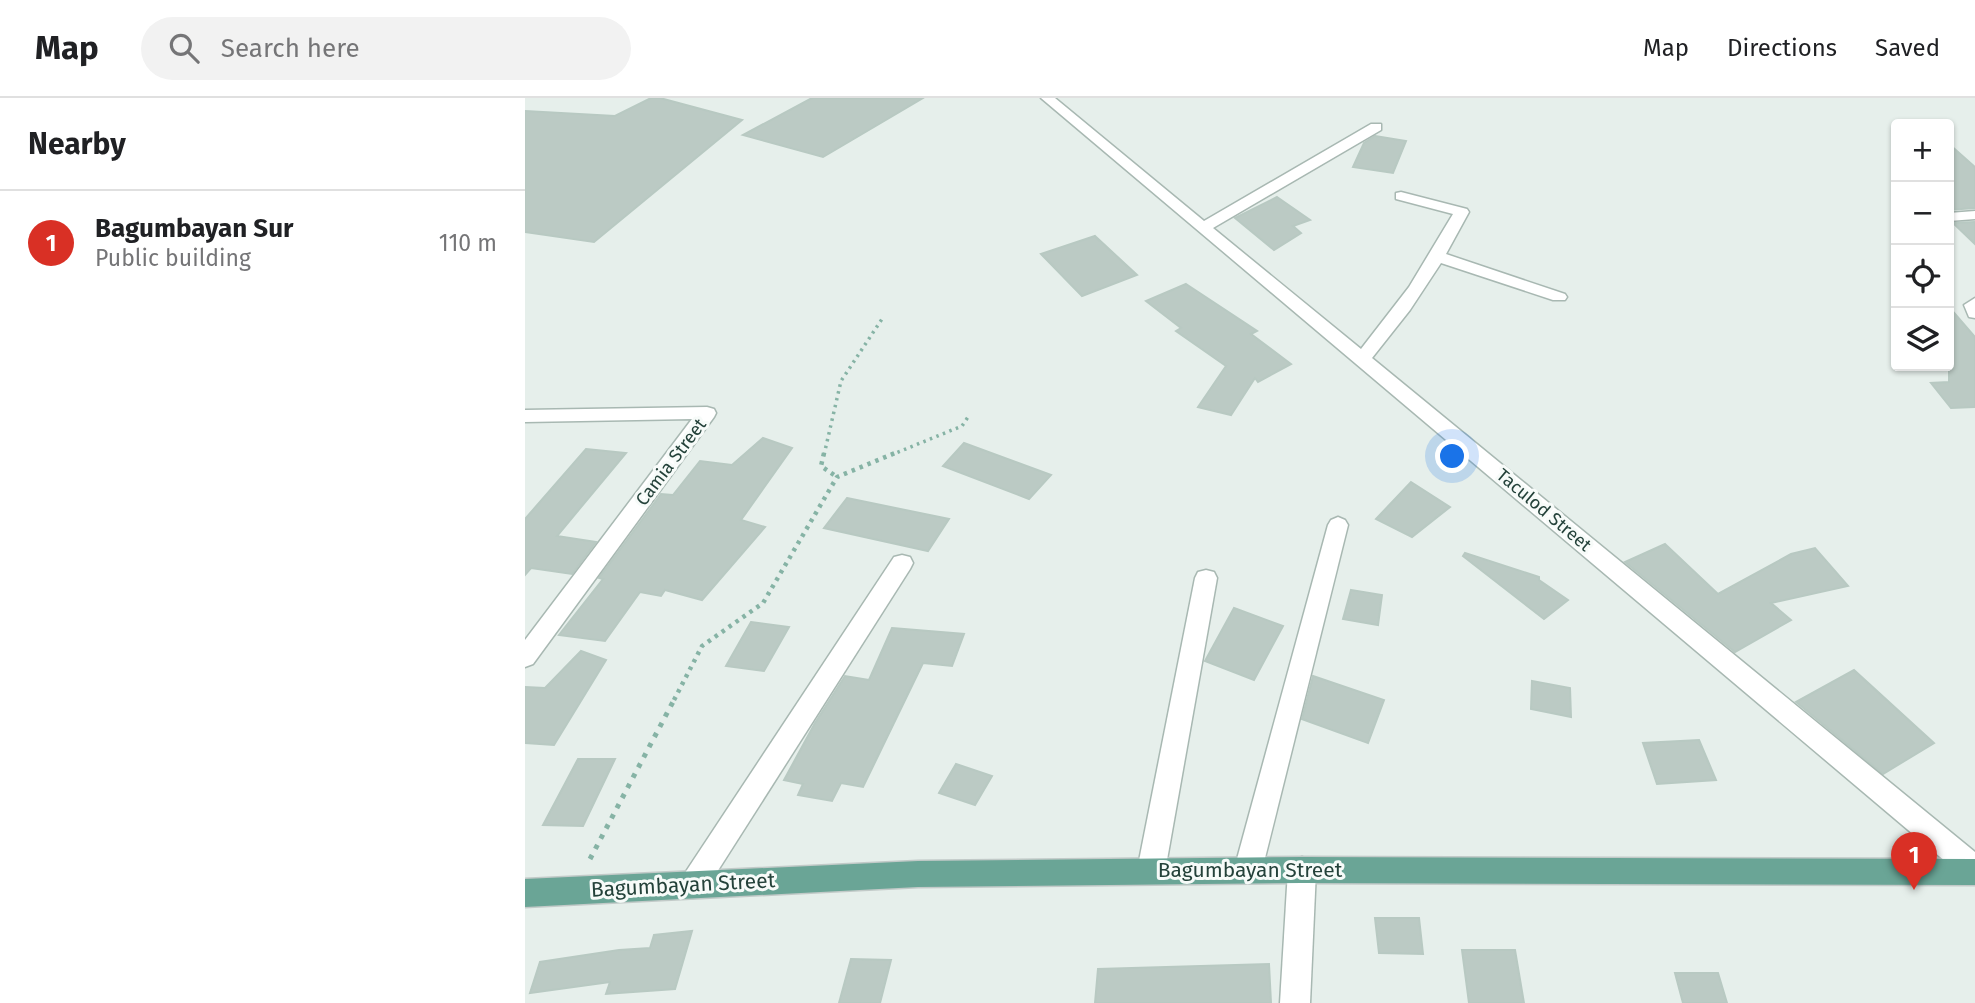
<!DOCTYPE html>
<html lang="en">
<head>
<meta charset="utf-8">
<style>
	:root { --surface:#fff; --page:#f2f2f2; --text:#202124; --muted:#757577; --line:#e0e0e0; --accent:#d93025 }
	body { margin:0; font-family:"Fira Sans",sans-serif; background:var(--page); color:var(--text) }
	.controls { position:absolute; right:21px; top:21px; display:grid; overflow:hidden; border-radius:7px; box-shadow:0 2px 5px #0004 }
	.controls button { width:63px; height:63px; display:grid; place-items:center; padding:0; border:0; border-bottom:2px solid var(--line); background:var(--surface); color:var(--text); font:35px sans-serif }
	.you { position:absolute; left:928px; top:359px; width:24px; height:24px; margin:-18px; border:5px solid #fff; border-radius:50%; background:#1a73e8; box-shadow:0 0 0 10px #1a73e833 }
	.badge { display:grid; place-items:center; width:46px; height:46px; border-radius:50%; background:var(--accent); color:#fff; font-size:23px; font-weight:700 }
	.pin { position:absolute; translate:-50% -58px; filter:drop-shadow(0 2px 4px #0008) }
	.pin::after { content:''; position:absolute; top:37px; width:24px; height:21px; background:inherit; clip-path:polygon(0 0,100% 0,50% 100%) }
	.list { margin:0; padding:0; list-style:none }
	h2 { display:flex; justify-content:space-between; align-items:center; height:91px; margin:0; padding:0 28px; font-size:30px }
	h2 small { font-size:23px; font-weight:400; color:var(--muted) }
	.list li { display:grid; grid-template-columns:46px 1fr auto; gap:21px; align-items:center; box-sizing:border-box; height:105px; padding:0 28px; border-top:2px solid var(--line) }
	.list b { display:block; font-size:26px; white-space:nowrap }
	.list p { margin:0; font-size:23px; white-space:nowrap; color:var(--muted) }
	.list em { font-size:23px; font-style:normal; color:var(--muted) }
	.icon { flex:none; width:38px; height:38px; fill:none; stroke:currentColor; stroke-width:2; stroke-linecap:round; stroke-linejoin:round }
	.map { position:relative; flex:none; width:1450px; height:905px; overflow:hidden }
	header { display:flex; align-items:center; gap:42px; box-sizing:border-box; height:98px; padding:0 35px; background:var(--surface); border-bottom:2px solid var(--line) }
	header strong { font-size:33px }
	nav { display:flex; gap:38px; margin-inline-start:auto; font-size:24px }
	.search { width:490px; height:63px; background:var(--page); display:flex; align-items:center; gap:18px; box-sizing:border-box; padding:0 24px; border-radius:38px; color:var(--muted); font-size:26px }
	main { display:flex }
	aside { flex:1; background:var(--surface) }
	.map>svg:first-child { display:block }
	.building { fill:#bbcac4; stroke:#b8c9c2; stroke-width:2 }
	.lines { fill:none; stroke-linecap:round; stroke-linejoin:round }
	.minor-casing { stroke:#a8b8b2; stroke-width:3 }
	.major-casing { stroke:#c2cac8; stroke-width:3 }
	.path-far2 { stroke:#86b3a5; stroke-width:3.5; stroke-dasharray:2.5 4.5; stroke-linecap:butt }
	.path-far1 { stroke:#86b3a5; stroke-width:4.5; stroke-dasharray:3.5 5; stroke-linecap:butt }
	.path { stroke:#86b3a5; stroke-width:5; stroke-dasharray:4.5 7; stroke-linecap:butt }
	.minor { fill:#fff; fill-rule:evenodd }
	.major { fill:#6aa596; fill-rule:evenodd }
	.labels { text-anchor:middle; stroke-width:6; stroke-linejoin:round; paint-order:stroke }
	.street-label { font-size:18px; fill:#24423a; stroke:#f7fbf9 }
	.near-street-label { font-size:21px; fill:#24423a; stroke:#f7fbf9 }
</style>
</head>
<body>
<header>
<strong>Map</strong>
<div class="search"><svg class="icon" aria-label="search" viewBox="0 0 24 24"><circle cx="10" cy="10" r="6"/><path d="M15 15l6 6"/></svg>Search here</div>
<nav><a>Map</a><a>Directions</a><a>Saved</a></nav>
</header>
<main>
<aside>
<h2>Nearby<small></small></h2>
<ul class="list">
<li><span class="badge">1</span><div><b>Bagumbayan Sur</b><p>Public building</p></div><em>110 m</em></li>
</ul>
</aside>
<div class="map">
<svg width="1450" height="905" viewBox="0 0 1450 905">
	<rect width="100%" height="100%" fill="#e6efeb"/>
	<g class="building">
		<path d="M126,0H135L217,22L69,144L0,134V13L90,18Z"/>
		<path d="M287,0H398L298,59L218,37Z"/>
		<path d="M850,38L881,43L868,75L828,69L839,45Z"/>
		<path d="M1424,46L1450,69V110L1424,112Z"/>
		<path d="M752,99L785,122L768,128L776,135L749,152L710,120Z"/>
		<path d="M1450,124V146L1428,125Z"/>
		<path d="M570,138L612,177L557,198L516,156Z"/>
		<path d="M661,186L732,233L726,236L766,266L733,284L730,280L706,317L673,309L701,268L651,233L656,230L621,203Z"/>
		<path d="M1424,209L1450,239V309L1426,310L1406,285L1424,284Z"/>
		<path d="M238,340L267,350L216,422L240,429L177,502L140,492L136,498L115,494L80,543L34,537L78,481L74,480L136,396L148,397L175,363L207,367Z"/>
		<path d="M439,345L526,377L504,401L418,368Z"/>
		<path d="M61,351L101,355L32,438L71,444L47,476L6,470L0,477V421Z"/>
		<path d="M886,384L925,409L887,439L851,421Z"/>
		<path d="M322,400L424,421L403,453L299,430Z"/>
		<path d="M1140,446L1193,496L1266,456L1290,450L1323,488L1246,505L1266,522L1210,554L1100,464Z"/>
		<path d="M940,455L1014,479V482L1043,502L1019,521L938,458Z"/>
		<path d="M826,492L857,497L853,527L818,521Z"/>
		<path d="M709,510L758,528L729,582L680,563Z"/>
		<path d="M226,524L264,529L239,573L201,568Z"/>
		<path d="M367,530L439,536L427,568L398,565L338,689L316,685L307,703L273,697L278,686L259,682L290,625L320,578L344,582Z"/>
		<path d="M56,553L81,562L29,647L0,645V589L20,590Z"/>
		<path d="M1329,572L1409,645L1358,676L1271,604Z"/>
		<path d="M788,578L859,602L843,645L777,621Z"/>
		<path d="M1007,583L1045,590L1046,619L1006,611Z"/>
		<path d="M1174,642L1191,682L1132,686L1118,645Z"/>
		<path d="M53,661H90L58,728L18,727Z"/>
		<path d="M431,666L467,678L450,707L414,695Z"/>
		<path d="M850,820H894L898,856L854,855Z"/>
		<path d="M167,833L150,891L81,896L85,884L5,895L15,864L94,852L125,850L129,837Z"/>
		<path d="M937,852H990L999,905H944Z"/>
		<path d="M326,861L366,862L355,905H314Z"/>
		<path d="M744,866L746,905H570L573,871Z"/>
		<path d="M1150,875H1193L1202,905H1158Z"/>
	</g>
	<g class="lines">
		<g class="minor-casing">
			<g id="minor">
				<path d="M516,0H530L679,123L846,26H856V32L688,130L836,251L884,189L928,116L871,101V95L876,94L942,111L944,114L921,156L1040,196L1042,199L1040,202H1028L916,165L885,212L847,260L1450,754V784L1440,780Z"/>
				<path d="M1450,113V121L1424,123V115Z"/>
				<path d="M1450,200V220L1444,219L1439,207Z"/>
				<path d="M182,309L189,311L191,315L189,319L8,566L0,569V542L167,321L0,324V312Z"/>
				<path d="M813,419L820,422L823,427L737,772L733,781L723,785L713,781L709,772L803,427L806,422Z"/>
				<path d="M377,457L385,459L388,465L385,471L178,796L168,800L158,796L154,787L158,778L369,459Z"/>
				<path d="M681,472L689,474L692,480L640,773L636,782L626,786L616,782L612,773L670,480L673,474Z"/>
				<path d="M777,759L787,763L791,772L785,905H755L763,772L767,763Z"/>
			</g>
		</g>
		<g class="major-casing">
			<path id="major" d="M777,759L1450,761V787L777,785L393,789L0,809V781L393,763Z"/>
		</g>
		<g class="path-far2">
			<path d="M299,357L316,283L357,221"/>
			<path d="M366,357L437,328L443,319"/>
		</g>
		<g class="path-far1">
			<path d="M299,355L296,368L312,379"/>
			<path d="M149,602L177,548L238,505L312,379L370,355"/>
		</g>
		<path class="path" d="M65,761L150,600"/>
		<use href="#minor" class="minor"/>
		<use href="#major" class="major"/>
	</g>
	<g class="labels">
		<g class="street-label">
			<text transform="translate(146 364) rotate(-53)" y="6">Camia Street</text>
			<text transform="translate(1019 412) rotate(40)" y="6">Taculod Street</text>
		</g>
		<g class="near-street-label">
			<text x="725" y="779">Bagumbayan Street</text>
			<text transform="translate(158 787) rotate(-3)" y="7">Bagumbayan Street</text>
		</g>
	</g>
</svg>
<div class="controls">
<button>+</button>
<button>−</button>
<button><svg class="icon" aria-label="locate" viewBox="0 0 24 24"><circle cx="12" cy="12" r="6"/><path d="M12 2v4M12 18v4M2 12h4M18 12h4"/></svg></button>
<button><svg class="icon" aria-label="layers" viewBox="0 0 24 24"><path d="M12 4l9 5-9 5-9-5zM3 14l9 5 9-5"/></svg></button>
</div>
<div class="you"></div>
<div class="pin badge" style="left:1389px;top:792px">1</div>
</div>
</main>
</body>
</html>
